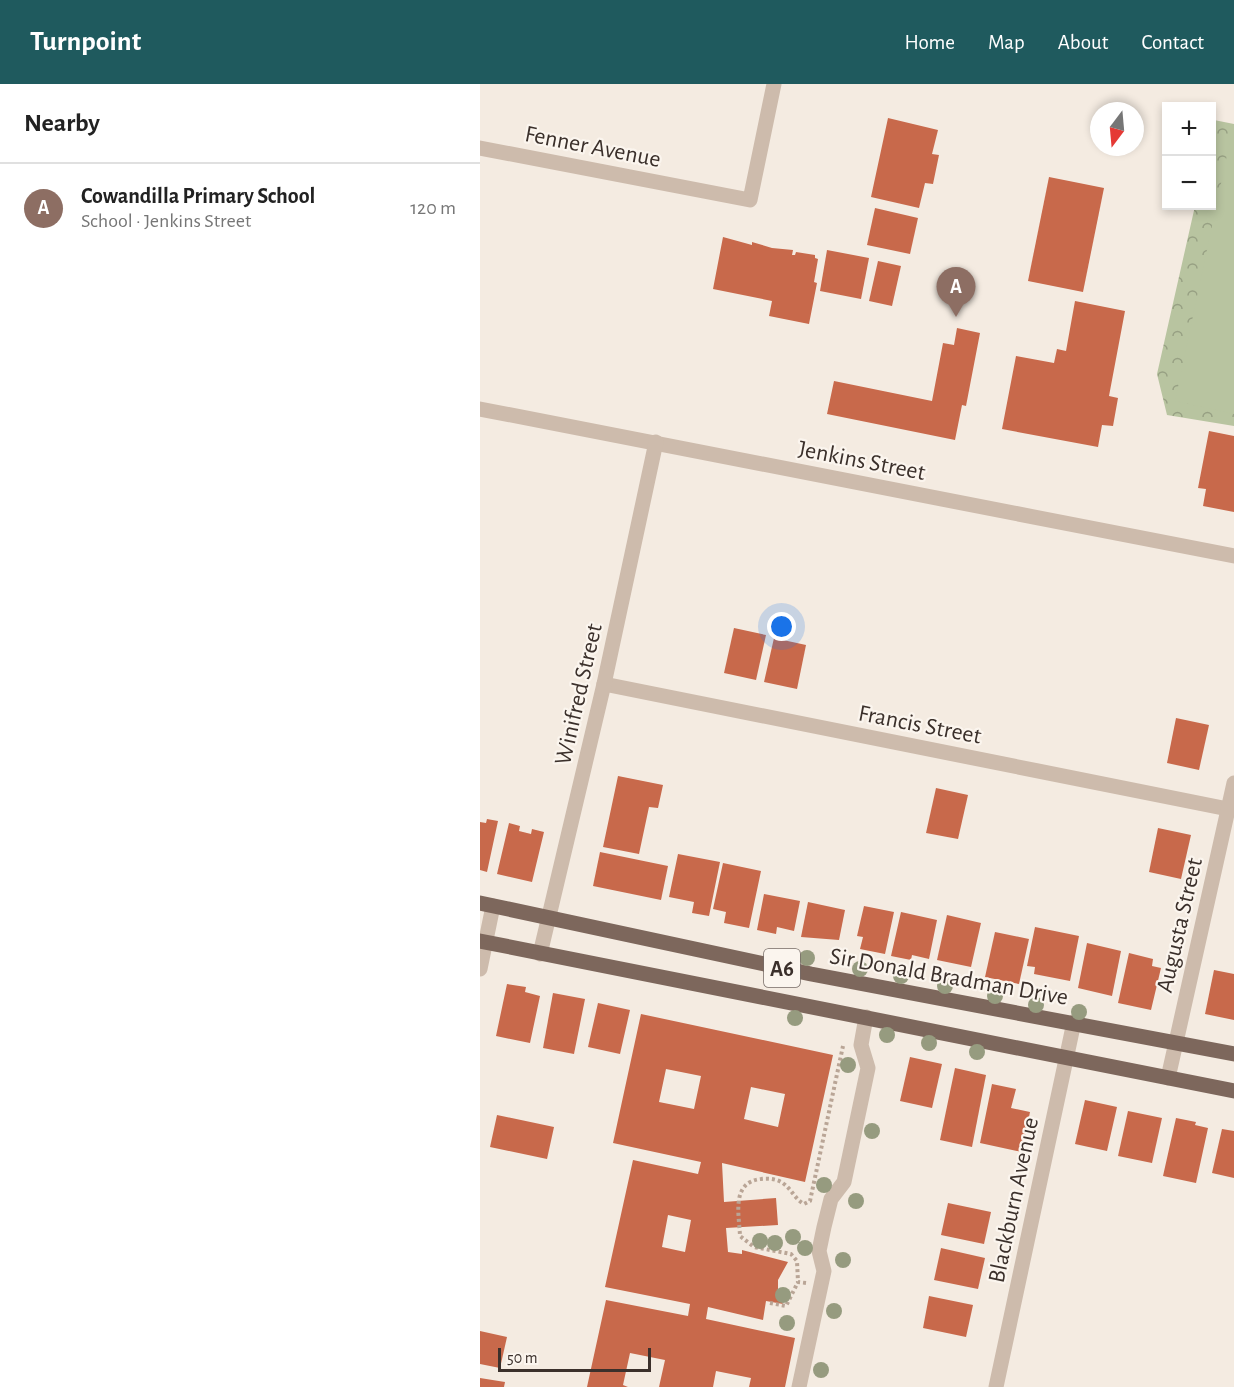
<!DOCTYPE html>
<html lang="en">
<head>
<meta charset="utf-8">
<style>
	:root { --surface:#fff; --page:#f6f6f6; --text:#222; --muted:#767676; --line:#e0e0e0; --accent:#1f5a5e }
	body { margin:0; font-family:"Alegreya Sans",sans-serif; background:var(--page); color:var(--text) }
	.controls { position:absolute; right:18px; top:18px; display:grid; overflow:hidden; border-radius:0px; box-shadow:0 3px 9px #0003 }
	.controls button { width:54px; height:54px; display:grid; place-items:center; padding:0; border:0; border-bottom:2px solid var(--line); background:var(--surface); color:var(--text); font:30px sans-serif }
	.compass { position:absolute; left:610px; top:18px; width:54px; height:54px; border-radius:50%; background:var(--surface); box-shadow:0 3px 9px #0003; rotate:196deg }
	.scale { position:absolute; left:18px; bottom:15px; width:153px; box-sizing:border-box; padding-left:6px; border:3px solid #3b302b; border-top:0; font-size:16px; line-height:21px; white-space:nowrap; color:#3b302b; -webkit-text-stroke:4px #fbf5ee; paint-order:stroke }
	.you { position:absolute; left:302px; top:543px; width:21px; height:21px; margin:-15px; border:4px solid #fff; border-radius:50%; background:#1a73e8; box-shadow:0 0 0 9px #1a73e833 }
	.badge { display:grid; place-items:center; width:39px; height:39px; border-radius:50%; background:var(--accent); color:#fff; font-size:20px; font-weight:700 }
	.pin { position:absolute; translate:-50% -50px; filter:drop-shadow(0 2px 3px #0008) }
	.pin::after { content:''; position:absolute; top:32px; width:21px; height:18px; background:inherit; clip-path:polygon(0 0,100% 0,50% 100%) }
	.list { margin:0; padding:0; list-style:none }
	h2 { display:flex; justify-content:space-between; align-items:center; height:78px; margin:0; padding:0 24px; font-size:26px }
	h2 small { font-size:20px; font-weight:400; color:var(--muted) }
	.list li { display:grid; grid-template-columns:39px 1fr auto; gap:18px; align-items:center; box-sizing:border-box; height:90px; padding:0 24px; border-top:2px solid var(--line) }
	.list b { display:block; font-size:22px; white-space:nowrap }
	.list p { margin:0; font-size:20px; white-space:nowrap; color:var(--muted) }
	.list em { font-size:20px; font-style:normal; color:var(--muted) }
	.map { position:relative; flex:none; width:754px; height:1303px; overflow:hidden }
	header { display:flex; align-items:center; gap:36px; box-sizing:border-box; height:84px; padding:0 30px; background:var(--accent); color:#fff }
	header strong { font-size:28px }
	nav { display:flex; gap:33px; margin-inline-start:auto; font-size:21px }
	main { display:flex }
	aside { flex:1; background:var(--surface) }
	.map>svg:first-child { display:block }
	.park { fill:url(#park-crowns) }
	.pitch { fill:#b8c4a0 }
	.building { fill:#c8694b; fill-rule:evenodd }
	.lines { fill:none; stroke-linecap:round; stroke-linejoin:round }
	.path { stroke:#b9a596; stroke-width:4; stroke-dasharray:3 3; stroke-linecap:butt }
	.minor { stroke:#cdbbac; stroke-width:15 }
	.major { stroke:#7d675c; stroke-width:15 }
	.tree { fill:#969b7f }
	.labels { text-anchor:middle; stroke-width:4.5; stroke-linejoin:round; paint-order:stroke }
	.shield { fill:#fbf5ee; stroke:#756b66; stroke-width:1.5 }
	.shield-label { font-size:22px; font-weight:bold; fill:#3b302b }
	.street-label { font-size:24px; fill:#3b302b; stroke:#fbf5ee }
</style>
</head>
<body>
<header>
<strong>Turnpoint</strong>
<nav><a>Home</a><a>Map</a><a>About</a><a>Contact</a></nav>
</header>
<main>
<aside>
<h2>Nearby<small></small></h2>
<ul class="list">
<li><span class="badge" style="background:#8d6e63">A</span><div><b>Cowandilla Primary School</b><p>School · Jenkins Street</p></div><em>120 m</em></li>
</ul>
</aside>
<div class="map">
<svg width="754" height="1303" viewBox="0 0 754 1303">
	<defs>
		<pattern id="park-crowns" width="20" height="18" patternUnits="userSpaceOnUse" patternTransform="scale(1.5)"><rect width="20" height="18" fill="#b8c4a0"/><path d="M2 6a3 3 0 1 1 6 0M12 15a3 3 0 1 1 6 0" fill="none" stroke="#97a083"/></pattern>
	</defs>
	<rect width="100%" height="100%" fill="#f4ebe1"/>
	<path class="park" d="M734,36L754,40V342L687,331L677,290L715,122H732V48Z"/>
	<path class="pitch" d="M751,52H754V330L695,317Z"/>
	<g class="building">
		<path d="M408,34L458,46L452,70L459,71L453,100L445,99L439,124L391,113Z"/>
		<path d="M569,93L624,104L603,208L548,197Z"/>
		<path d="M395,124L438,134L430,170L387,161Z"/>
		<path d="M243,153L272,161V158L292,164L313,166L312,171H315L316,168L335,171V174L338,175L334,198L337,199L329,240L289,232L292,217L233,205Z"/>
		<path d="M347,166L389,174L381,215L340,207Z"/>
		<path d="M398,177L421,182L412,222L389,217Z"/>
		<path d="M595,217L645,227L629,312L638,314L633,342L622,341L618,363L522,345L536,272L574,279L577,265L586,267Z"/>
		<path d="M477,244L500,249L486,322L482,321L475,356L347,330L354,297L452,317L463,259L474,261Z"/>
		<path d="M729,347L754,352V428L723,422L726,405L718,404Z"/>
		<path d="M254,544L286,551L276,596L244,589Z"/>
		<path d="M294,554L326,561L317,605L284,598Z"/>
		<path d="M696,634L729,641L719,686L687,679Z"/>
		<path d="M138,692L183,701L178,724L169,723L159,770L123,763Z"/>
		<path d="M456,704L488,711L478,755L446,749Z"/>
		<path d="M7,735L18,737L7,788L0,786V738L6,739Z"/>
		<path d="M29,739L40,742L39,747L51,750L52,745L64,748L52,798L17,790Z"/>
		<path d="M678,744L711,751L701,795L669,788Z"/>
		<path d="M120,768L188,782L181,816L113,802Z"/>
		<path d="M198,770L240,778L229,832L212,829L214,818L189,813Z"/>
		<path d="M243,779L281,787L269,844L244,839L246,828L233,825Z"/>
		<path d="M284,810L320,817L314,847L297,843L296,850L277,846Z"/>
		<path d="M328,818L365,826L359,856L321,853Z"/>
		<path d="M384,822L414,828L405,870L380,865L383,853L377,852Z"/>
		<path d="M421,828L457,836L449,875L432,871L431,876L411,872Z"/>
		<path d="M467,831L501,839L491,883L457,876Z"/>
		<path d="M555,843L599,852L590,897L554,890L555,883L547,882Z"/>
		<path d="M515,848L549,855L539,900L505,893Z"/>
		<path d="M607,859L641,867L632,912L598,904Z"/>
		<path d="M649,869L673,875L672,882L681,884L671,926L638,919Z"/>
		<path d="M734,886L754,890V936L725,930Z"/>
		<path d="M27,900L46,903L45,908L60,912L50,959L16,952Z"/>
		<path d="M73,909L105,915L94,970L63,964Z"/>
		<path d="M118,919L150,926L140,970L108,963Z"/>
		<path d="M161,930L353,971L325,1098L242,1079L244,1118L296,1114L298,1141L246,1144L248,1168L262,1170V1166L308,1178L298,1196V1207L303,1220L286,1217L283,1236L228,1223L226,1235L315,1254L305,1303H269L271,1294L236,1287L233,1303H179L185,1276L150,1269L143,1301L148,1303H107L126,1216L208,1232L210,1220L125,1203L153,1076L218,1090L221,1078L133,1059ZM186,985L221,992L214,1025L179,1018ZM271,1003L305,1010L298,1043L264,1035ZM188,1131L211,1136L205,1168L182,1163Z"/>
		<path d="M430,973L462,980L452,1024L420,1017Z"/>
		<path d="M475,984L506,991L492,1063L460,1056Z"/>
		<path d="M512,1000L536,1005L531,1024L550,1028L542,1068L500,1059Z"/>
		<path d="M605,1016L637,1023L627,1067L595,1060Z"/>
		<path d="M648,1027L682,1034L672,1079L638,1072Z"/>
		<path d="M17,1031L74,1043L67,1075L10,1063Z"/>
		<path d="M696,1034L716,1038L715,1041L728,1044L716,1099L683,1092Z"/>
		<path d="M742,1045L754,1047V1094L732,1089Z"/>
		<path d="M468,1119L511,1128L504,1160L461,1151Z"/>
		<path d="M461,1164L505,1174L498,1205L454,1196Z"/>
		<path d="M449,1212L493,1221L486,1253L443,1244Z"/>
		<path d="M0,1247L27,1253L20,1284L0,1280Z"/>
		<path d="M0,1294L25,1298L24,1303H0Z"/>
	</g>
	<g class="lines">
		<g class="path">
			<path d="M326,1199L318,1198L317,1177L311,1170L274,1163L260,1152C259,1130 251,1098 281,1095C289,1094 298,1095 304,1100C312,1106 315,1115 324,1120L330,1117L363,962"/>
			<path d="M290,1219L306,1222L318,1198"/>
		</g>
		<g class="minor">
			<path d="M0,64L270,116L294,0"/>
			<path d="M0,325L754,472"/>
			<path d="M124,600L748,725"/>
			<path d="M60,870L124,600L176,358"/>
			<path d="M0,885L13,822"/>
			<path d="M688,994L754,699"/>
			<path d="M319,1303L344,1187L339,1167L344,1143L351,1115L364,1098L388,984L381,961L386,933"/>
			<path d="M516,1303L594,938"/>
		</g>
		<g class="major">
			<path d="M0,819L331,890L754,970"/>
			<path d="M0,857L754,1007"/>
		</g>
	</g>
	<g class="tree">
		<circle cx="327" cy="874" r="8"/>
		<circle cx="380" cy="885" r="8"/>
		<circle cx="421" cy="892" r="8"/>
		<circle cx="465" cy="902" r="8"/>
		<circle cx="515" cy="912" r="8"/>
		<circle cx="556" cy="921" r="8"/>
		<circle cx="599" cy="928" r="8"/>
		<circle cx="315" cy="934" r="8"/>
		<circle cx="407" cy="951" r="8"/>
		<circle cx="449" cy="959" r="8"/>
		<circle cx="497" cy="968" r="8"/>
		<circle cx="368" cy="981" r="8"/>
		<circle cx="392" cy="1047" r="8"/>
		<circle cx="344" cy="1101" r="8"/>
		<circle cx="376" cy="1117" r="8"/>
		<circle cx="313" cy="1153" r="8"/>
		<circle cx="280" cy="1157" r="8"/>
		<circle cx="295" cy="1159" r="8"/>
		<circle cx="325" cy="1164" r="8"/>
		<circle cx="363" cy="1176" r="8"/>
		<circle cx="303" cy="1211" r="8"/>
		<circle cx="354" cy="1227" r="8"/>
		<circle cx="307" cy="1239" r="8"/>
		<circle cx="341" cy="1286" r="8"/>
	</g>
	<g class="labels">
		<rect class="shield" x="284" y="865" width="36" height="38" rx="4.5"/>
		<g class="shield-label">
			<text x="302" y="892">A6</text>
		</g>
		<g class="street-label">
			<text transform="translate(113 62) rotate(11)" y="8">Fenner Avenue</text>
			<text transform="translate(382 376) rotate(11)" y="8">Jenkins Street</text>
			<text transform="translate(98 610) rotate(-77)" y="8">Winifred Street</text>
			<text transform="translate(440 640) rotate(11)" y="8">Francis Street</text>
			<text transform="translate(699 841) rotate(-77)" y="8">Augusta Street</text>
			<text transform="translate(469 892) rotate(10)" y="8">Sir Donald Bradman Drive</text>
			<text transform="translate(533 1116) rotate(-78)" y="8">Blackburn Avenue</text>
		</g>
	</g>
</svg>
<div class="controls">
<button>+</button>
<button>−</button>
</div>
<svg class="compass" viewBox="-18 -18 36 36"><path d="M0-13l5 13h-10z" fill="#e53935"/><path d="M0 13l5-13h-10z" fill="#767676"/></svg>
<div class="scale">50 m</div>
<div class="you"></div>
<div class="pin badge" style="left:476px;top:233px;background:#8d6e63">A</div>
</div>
</main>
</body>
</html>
